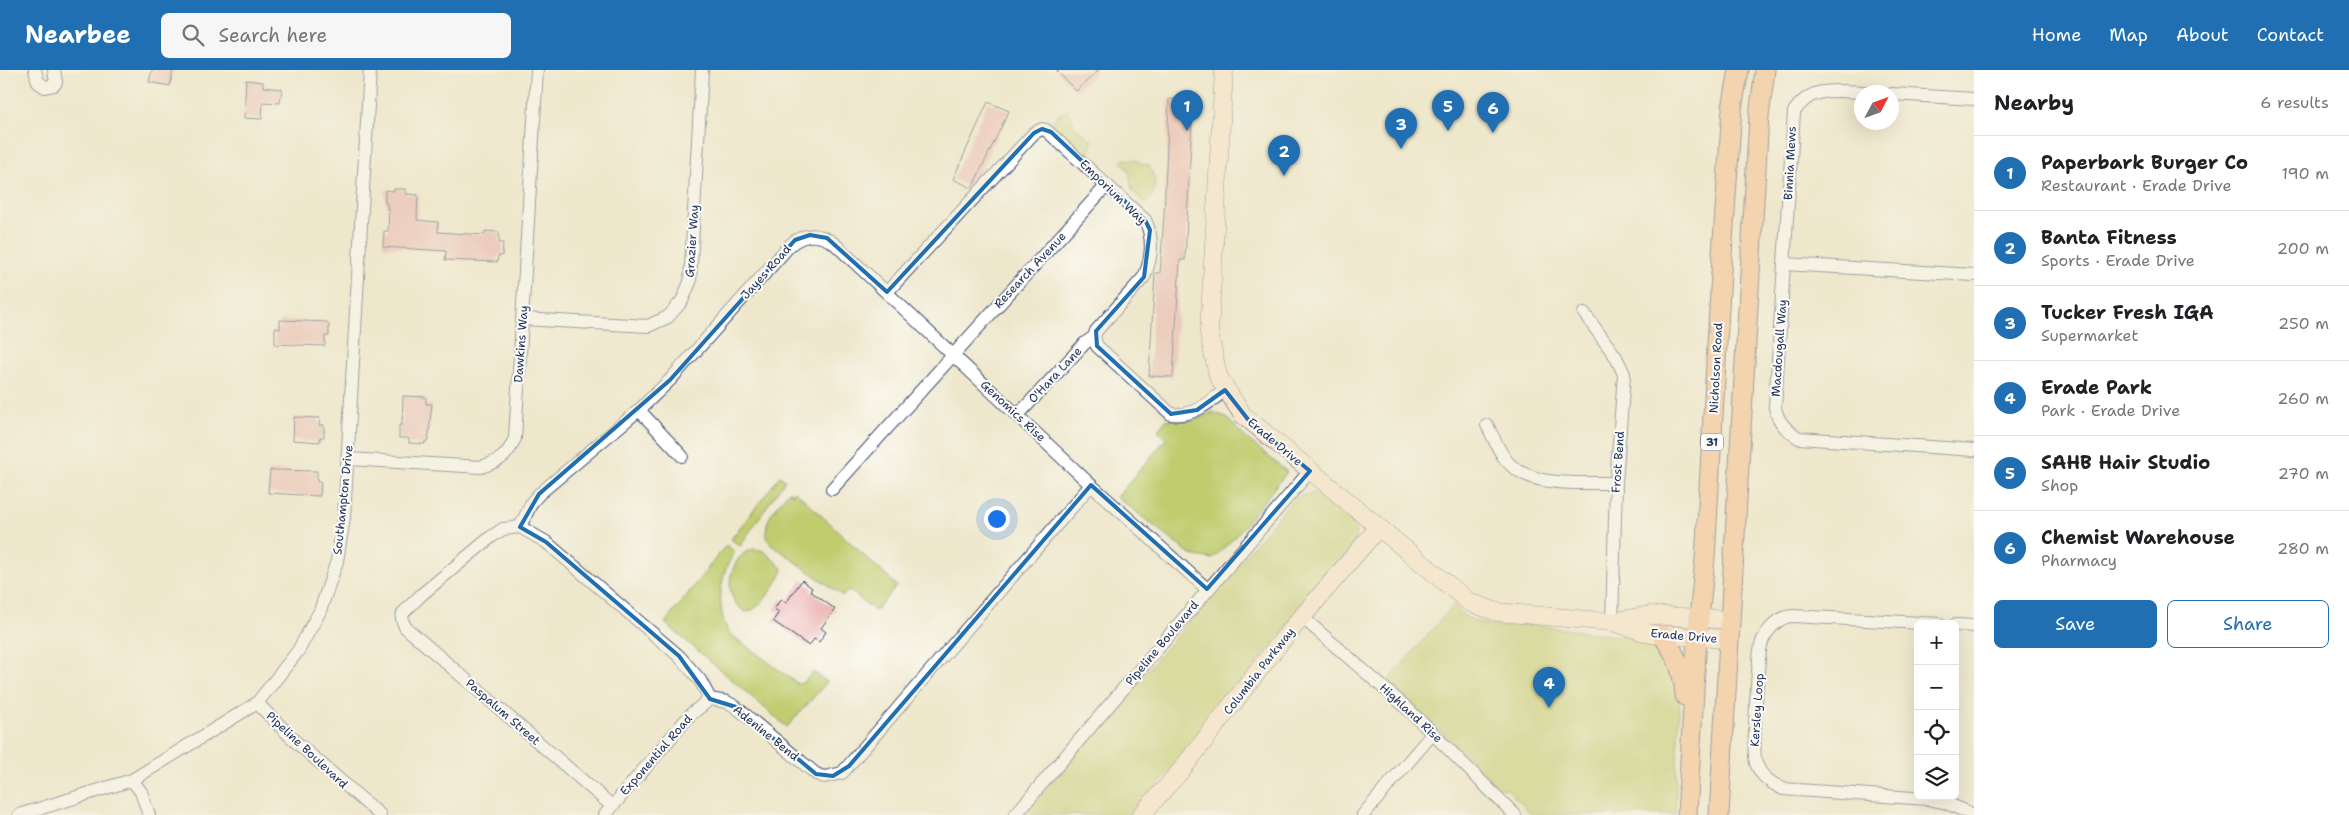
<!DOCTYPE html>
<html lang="en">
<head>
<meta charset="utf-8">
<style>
	:root { --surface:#fff; --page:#f6f6f6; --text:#202124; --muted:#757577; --line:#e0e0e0; --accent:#1f6fb2 }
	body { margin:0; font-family:"Shantell Sans",sans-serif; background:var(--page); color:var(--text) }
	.controls { position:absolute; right:15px; bottom:15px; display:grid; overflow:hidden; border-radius:8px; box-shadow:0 5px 20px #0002 }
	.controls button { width:45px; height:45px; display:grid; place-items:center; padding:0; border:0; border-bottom:1px solid var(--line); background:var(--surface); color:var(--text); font:25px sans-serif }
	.compass { position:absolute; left:1854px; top:15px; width:45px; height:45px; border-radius:50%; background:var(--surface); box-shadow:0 5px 20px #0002; rotate:49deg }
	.you { position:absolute; left:996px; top:448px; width:18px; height:18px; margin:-12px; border:4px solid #fff; border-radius:50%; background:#1a73e8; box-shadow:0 0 0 8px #1a73e833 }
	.badge { display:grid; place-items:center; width:32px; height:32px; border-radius:50%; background:var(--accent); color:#fff; font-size:16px; font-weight:700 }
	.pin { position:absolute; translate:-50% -41px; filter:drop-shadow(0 1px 2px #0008) }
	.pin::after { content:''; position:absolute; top:26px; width:18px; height:15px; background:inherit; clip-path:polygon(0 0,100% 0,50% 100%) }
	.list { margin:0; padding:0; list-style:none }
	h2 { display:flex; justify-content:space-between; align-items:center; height:65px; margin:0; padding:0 20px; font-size:21px }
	h2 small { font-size:16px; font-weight:400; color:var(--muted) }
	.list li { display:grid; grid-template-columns:32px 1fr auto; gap:15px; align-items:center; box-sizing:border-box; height:75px; padding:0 20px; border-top:1px solid var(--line) }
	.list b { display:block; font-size:19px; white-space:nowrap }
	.list p { margin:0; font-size:16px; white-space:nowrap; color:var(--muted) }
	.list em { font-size:16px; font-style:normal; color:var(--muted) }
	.actions { display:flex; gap:10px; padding:15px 20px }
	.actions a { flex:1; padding:11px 0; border:1px solid var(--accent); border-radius:8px; text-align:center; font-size:18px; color:var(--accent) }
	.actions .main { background:var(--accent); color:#fff }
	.icon { flex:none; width:28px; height:28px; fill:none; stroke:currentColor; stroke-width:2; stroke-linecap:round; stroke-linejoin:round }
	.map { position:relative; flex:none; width:1974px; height:745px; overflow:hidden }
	header { display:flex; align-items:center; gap:30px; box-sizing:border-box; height:70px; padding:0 25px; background:var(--accent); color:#fff }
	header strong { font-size:24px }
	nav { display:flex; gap:28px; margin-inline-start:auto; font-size:18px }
	.search { width:350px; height:45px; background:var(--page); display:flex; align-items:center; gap:12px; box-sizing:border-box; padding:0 18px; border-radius:8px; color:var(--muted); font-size:19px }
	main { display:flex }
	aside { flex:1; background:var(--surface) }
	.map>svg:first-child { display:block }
	.green { fill:#c0cc6e; stroke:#6e7e66 }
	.building { fill:#e9abaa }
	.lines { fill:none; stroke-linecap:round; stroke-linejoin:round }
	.street-casing { stroke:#3b4b6e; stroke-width:14 }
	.secondary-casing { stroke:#3b4b6e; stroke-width:19 }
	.primary-casing { stroke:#3b4b6e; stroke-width:21 }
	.street { stroke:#fff; stroke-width:12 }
	.secondary { stroke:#fde4d1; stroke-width:18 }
	.primary { stroke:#fabb8c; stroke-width:19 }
	.marked { fill:none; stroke:#1f6fb2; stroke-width:4; stroke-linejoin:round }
	.labels { text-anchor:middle; stroke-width:4; stroke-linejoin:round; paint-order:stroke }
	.shield { fill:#fdfcf7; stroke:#5f6c8c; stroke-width:1 }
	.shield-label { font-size:11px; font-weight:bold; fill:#1b2f5e }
	.street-label { font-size:12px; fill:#1b2f5e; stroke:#fdfcf7 }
</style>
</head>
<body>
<header>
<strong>Nearbee</strong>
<div class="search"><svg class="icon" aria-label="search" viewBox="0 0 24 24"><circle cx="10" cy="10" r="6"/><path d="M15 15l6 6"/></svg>Search here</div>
<nav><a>Home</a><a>Map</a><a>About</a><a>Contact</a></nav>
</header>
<main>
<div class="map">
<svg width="1974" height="745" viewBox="0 0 1974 745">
	<rect width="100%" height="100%" fill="#fdfcf7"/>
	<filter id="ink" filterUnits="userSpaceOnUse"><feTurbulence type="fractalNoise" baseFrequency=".02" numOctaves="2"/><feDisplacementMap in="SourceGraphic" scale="10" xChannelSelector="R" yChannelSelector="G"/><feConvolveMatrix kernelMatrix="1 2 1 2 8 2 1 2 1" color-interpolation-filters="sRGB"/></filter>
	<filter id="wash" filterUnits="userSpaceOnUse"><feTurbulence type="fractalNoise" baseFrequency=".0096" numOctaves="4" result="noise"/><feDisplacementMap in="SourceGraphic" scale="20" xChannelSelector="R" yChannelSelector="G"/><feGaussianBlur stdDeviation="1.12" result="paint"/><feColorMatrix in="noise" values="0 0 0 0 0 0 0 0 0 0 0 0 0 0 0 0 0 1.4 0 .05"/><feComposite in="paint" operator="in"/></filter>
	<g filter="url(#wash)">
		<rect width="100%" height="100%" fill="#eee7cc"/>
		<g class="green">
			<path d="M1068,40L1075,57L1093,71L1087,87L1051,54L1057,45Z"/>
			<path d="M1125,89L1136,90L1144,95L1148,94C1157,108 1158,122 1146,134L1132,121L1129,102L1122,91Z"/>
			<path d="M1213,342L1226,347L1244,366L1287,402L1235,467L1212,489L1191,485L1117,427L1166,369L1158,360L1167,349L1193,351Z"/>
			<path d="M780,406L785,410L740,476L731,469Z"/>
			<path d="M789,421L793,424L795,421L897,516L875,541L849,520L843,526L770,473C758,453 778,436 789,421Z"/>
			<path d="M1317,423C1339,430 1360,448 1355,472L1166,706L1131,745H1024L1288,435L1299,426Z"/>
			<path d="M726,475L735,482C719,503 715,542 730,564L798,614L804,612L813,602L827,612L787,657L665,553Z"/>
			<path d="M755,479L764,481L783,499C780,511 758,542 746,542C718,528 731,481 755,479Z"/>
			<path d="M1455,533C1461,553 1489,554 1507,557L1514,552L1609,565L1648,568L1664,574L1680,623L1675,745H1532L1507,719L1499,718L1388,611Z"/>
		</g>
		<g id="blocks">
			<g class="building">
				<path d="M152,0H173L170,16L149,12Z"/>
				<path d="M1056,0H1099L1076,21Z"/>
				<path d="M246,10L263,12V17L282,19L280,33L263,32L262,49L244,48Z"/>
				<path d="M1169,29L1193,30L1185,190H1180L1173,307L1149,306L1155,203H1160L1164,145Z"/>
				<path d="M988,32L1009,41L972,118L953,109Z"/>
				<path d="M394,119H406V124L418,125L417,150L438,152V162L485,165V161L499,162V173H503L502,186H498L497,192L445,190L446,181L383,177L384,161H388L389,139H387V133H385V120L394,121Z"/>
				<path d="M280,250L327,252L329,254V266H325V276L275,274V258L280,259Z"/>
				<path d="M403,326L426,327V334H432L428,371H425V374L409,373V368H399V355H402Z"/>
				<path d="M294,347L320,348L319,355H324V367H320V372L293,370Z"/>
				<path d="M270,400L317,401V412H321L320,426L268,423Z"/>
				<path d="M802,510L812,518L810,521L835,539L821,558L826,562L819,572L814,569L809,576L773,551L779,542L774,539L781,529L786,533Z"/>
			</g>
		</g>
	</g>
	<g filter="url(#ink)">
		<use href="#blocks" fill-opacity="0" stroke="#3b4b6e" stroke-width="1"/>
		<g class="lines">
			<g class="street-casing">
				<g id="street">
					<path d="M35,0L38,12L45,17L54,15L56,12L54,0"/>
					<path d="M1892,24L1974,29"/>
					<path d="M1784,194L1794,42C1811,15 1837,21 1865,22"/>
					<path d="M1974,205L1784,194L1775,337C1777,352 1787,361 1799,368L1974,380"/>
					<path d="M887,222L1034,63L1042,59L1046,60L1145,150C1154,168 1152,189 1144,207L1096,261L1094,267L1097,276L1171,344C1193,347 1209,333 1225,320"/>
					<path d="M1584,243L1616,287L1624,304L1616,413L1612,552"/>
					<path d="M523,249L648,256L668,247L682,231L690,212L702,0"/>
					<path d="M639,340L682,386"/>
					<path d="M1018,345L1085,273L1094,267"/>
					<path d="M1487,355C1493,366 1498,380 1506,390C1529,419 1582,412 1616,413"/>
					<path d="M348,389L481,397C500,391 507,387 515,368L537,0"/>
					<path d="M832,419L1107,115"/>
					<path d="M520,457L532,432L539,424L639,340L670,310L790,175C805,162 820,163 835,174L1091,415L1207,519"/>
					<path d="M1302,547L1408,639L1515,745"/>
					<path d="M1939,554L1793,546C1779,546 1765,561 1761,575C1758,588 1752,684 1756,693C1761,707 1771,713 1783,719L1928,729L1944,732L1974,745"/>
					<path d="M1955,555L1974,556"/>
					<path d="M710,629L727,632L736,637L816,704L824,707L842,703L1091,415"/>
					<path d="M257,633L296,672L380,745"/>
					<path d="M132,710L141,722L149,745"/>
					<path d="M612,736L405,557L402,549L403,543L421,525L491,467L503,459L520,457L546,472L679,586L700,610L710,629"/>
					<path d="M19,745L132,710L257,633L298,581L320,541L337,491L344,448L370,0"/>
					<path d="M605,745L690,645L710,629"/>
					<path d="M1015,745L1310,401"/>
					<path d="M1363,745L1433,663"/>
				</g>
			</g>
			<g class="secondary-casing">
				<g id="secondary">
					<path d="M1224,0L1209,263L1218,306L1242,344L1469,532L1497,542L1612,552L1651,564L1728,569"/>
					<path d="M1615,551L1650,545L1729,550"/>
					<path d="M1141,745L1179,703L1279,574L1378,458"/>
				</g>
			</g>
			<g class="primary-casing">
				<g id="primary">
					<path d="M1662,565C1676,583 1684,602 1685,626"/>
					<path d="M1687,745L1697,567L1705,489L1722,185L1732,38L1739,0"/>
					<path d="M1719,745L1759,46L1765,0"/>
				</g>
			</g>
			<use href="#street" class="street"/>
			<use href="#secondary" class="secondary"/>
			<use href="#primary" class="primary"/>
		</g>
	</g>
	<path d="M0 0H1974V745H0ZM1042,59L1051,62L1145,150L1150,160L1144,207L1096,261L1097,276L1171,344L1197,340L1225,320L1250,352L1310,401L1207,519L1091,415L849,696L833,706L816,704L736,637L710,629L679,586L546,472L520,457L539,424L670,310L795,170L810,165L827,168L887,222L1034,63Z" fill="#eee7cc" fill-opacity=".55" fill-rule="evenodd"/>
	<path class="marked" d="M1042,59L1051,62L1145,150L1150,160L1144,207L1096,261L1097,276L1171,344L1197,340L1225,320L1250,352L1310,401L1207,519L1091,415L849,696L833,706L816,704L736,637L710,629L679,586L546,472L520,457L539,424L670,310L795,170L810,165L827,168L887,222L1034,63Z"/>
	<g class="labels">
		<rect class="shield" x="1701" y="363.5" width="22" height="17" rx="4"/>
		<g class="shield-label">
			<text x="1712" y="376">31</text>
		</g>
		<g class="street-label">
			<text transform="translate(1790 93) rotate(-87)" y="4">Binnia Mews</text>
			<text transform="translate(1113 122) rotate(44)" y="4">Emporium Way</text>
			<text transform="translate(692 171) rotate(-86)" y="4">Grazier Way</text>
			<text transform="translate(1030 200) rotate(-47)" y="4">Research Avenue</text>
			<text transform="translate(766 202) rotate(-48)" y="4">Jayes Road</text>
			<text transform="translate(521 274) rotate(-86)" y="4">Dawkins Way</text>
			<text transform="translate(1779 278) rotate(-86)" y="4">Macdougall Way</text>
			<text transform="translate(1716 298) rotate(-87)" y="4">Nicholson Road</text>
			<text transform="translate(1055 305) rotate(-47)" y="4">O'Hara Lane</text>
			<text transform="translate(1013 341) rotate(43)" y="4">Genomics Rise</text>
			<text transform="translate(1275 372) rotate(40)" y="4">Erade Drive</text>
			<text transform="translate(1618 392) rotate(-86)" y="4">Frost Bend</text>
			<text transform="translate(343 430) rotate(-84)" y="4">Southampton Drive</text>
			<text transform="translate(1684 566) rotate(5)" y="4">Erade Drive</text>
			<text transform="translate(1162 573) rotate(-50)" y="4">Pipeline Boulevard</text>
			<text transform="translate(1259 601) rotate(-52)" y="4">Columbia Parkway</text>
			<text transform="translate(1757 640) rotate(-86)" y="4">Kersley Loop</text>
			<text transform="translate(503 642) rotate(41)" y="4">Paspalum Street</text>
			<text transform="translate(1411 643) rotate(43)" y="4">Highland Rise</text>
			<text transform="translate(766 663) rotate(39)" y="4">Adenine Bend</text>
			<text transform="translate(307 680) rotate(43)" y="4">Pipeline Boulevard</text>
			<text transform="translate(656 685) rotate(-49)" y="4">Exponential Road</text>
		</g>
	</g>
</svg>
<div class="controls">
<button>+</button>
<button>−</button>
<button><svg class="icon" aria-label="locate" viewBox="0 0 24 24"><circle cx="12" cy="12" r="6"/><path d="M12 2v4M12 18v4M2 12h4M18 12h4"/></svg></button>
<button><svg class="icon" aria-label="layers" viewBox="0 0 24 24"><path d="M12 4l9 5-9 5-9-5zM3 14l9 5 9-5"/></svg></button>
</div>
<svg class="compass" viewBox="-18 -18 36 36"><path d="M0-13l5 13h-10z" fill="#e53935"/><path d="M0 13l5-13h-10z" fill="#757577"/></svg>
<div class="you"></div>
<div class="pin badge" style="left:1187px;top:61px">1</div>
<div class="pin badge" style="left:1284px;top:106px">2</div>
<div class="pin badge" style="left:1401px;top:79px">3</div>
<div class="pin badge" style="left:1549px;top:638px">4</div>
<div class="pin badge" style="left:1448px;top:61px">5</div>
<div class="pin badge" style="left:1493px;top:63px">6</div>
</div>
<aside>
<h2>Nearby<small>6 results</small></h2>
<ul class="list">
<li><span class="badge">1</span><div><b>Paperbark Burger Co</b><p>Restaurant · Erade Drive</p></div><em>190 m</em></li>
<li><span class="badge">2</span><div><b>Banta Fitness</b><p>Sports · Erade Drive</p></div><em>200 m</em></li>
<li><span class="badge">3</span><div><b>Tucker Fresh IGA</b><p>Supermarket</p></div><em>250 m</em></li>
<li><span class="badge">4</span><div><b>Erade Park</b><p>Park · Erade Drive</p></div><em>260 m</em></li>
<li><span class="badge">5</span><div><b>SAHB Hair Studio</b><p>Shop</p></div><em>270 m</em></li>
<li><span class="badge">6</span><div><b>Chemist Warehouse</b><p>Pharmacy</p></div><em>280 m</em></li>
</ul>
<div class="actions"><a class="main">Save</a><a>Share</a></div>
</aside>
</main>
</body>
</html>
